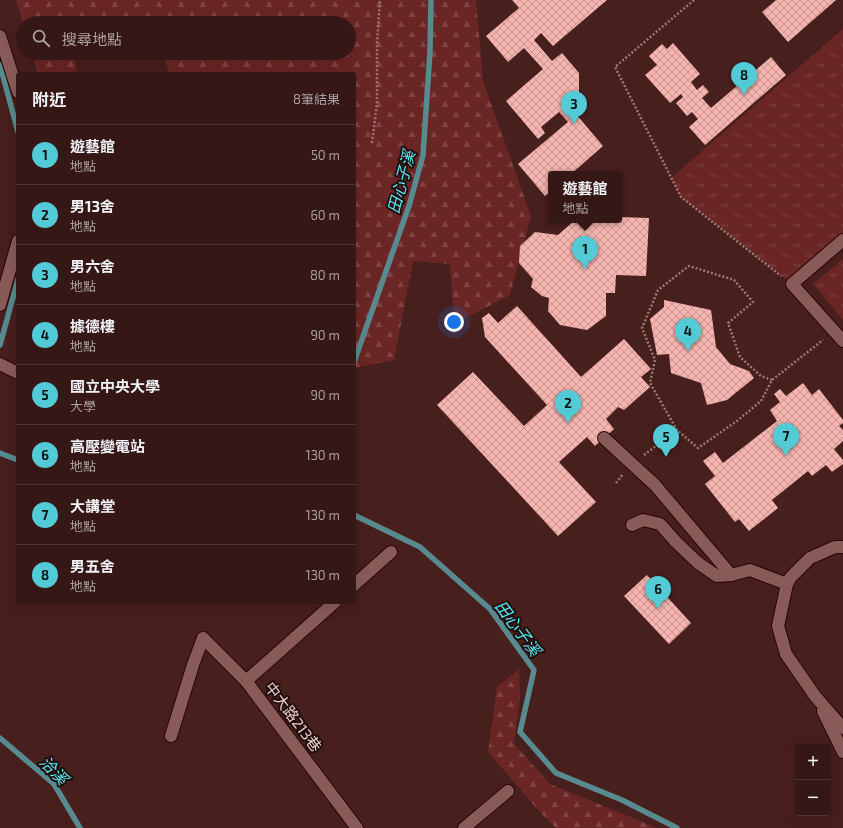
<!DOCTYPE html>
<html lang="zh-TW">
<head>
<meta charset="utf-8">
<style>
	:root { --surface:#351716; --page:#402423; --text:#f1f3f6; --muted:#aa9fa1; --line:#4f3635; --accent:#52cbd7 }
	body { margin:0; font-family:"Exo 2","Noto Sans TC",sans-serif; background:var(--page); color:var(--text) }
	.controls { position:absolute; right:12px; bottom:12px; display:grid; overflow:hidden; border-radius:4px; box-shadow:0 4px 16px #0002 }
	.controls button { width:36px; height:36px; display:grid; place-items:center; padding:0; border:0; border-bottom:1px solid var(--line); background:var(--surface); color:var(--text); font:20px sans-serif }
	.you { position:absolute; left:454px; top:322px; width:14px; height:14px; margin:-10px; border:3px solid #fff; border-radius:50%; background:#1a73e8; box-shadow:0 0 0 6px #1a73e833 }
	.badge { display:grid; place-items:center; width:26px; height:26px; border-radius:50%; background:var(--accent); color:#111; font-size:13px; font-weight:700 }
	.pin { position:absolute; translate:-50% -33px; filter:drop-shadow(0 1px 2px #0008) }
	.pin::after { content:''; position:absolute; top:21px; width:14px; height:12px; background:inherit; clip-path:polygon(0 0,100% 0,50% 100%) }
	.popup { position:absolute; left:548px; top:171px; width:74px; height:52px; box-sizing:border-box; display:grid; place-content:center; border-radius:4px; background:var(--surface); filter:drop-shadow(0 1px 3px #0005); font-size:13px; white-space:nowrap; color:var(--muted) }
	.popup b { font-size:15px; color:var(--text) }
	.popup::after { content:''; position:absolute; left:50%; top:100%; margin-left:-8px; border:8px solid transparent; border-top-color:var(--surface) }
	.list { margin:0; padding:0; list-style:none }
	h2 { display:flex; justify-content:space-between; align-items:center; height:52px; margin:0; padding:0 16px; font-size:17px }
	h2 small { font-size:13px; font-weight:400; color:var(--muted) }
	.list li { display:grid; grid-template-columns:26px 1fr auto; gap:12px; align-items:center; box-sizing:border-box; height:60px; padding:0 16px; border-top:1px solid var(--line) }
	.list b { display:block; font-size:15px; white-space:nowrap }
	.list p { margin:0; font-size:13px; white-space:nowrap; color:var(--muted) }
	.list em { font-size:13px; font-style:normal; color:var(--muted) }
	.icon { flex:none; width:22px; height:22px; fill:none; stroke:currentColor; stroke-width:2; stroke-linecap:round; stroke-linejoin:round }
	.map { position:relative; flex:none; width:843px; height:828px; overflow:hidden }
	.search { position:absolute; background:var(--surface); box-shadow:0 4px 16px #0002; left:16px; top:16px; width:340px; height:44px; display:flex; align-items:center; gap:10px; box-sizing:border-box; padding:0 14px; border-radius:22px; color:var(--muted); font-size:15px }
	.panel { position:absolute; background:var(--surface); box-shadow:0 4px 16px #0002; left:16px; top:72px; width:340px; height:532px; border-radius:4px }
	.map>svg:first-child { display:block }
	.grass { fill:url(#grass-tufts) }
	.forest { fill:url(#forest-firs) }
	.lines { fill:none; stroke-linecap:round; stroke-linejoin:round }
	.stream { stroke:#578b8f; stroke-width:5.5 }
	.building { fill:url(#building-cross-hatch) }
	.minor-casing { stroke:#2b0607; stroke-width:14 }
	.path { stroke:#9a7977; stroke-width:2.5; stroke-dasharray:2 2; stroke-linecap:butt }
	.minor { stroke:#895b58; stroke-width:12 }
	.labels { text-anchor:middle; stroke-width:4; stroke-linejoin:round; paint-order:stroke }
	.street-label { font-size:15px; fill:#e9cecc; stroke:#210f0e }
	.water-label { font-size:16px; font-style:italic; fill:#58eefc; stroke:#210f0e }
</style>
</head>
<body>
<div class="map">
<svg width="843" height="828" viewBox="0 0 843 828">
	<defs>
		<pattern id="grass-tufts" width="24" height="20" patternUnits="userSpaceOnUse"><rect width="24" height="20" fill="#6a2625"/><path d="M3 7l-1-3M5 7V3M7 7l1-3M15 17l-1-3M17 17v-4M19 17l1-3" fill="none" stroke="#7f4443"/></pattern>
		<pattern id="forest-firs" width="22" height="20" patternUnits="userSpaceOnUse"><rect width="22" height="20" fill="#6a2625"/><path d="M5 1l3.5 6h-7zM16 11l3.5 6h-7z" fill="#7f4443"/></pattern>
		<pattern id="building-cross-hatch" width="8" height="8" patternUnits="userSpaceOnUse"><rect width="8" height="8" fill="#f5b4af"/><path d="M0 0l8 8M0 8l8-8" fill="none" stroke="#c99692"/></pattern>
	</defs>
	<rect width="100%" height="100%" fill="#471f1d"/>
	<g class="grass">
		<path d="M843,29V239L792,284L681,197L671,178Z"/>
		<path d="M843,259V320L813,284Z"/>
	</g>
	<g class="forest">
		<path d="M16,0H476L483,81L531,216L510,295L454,324L450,264L413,261L394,360L354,368V74H170L162,53H349V23H23Z"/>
		<path d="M32,53H74L77,74H38Z"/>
		<path d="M519,669L520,697L514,744L550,784L657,828H556L540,812L488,752L497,687Z"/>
	</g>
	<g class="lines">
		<g class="stream">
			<path d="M0,65L18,132"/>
			<path d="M0,345L18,279"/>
			<path d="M354,362L409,206L423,155L430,52L431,0"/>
			<path d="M0,453L18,460"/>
			<path d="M354,515L420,547L490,609L534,670L520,732L556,773L622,800L677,828"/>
			<path d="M0,738L54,784L80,828"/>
		</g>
	</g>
	<g class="building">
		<path d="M512,0H607L553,46L541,33L534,40L552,61L562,53L579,73V93L573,97L583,108L576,114L603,146L571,174H551V191L545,196L518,164L568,122L559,112L541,127L545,133L538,139L506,101L543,69L524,48L508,62L486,36L519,8Z"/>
		<path d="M776,0H836L788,42L762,12Z"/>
		<path d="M673,43L700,74L691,82L697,90L703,85L709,92L702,98L711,108L771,57L786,75L705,145L689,127L698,119L692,112L687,116L676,103L683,97L681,94L670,103L645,75L657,65L649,56L662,44L667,49Z"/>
		<path d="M619,217L649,218L646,276L616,275L615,293H606V316L587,330L560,325L548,311L549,298L542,296L531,287L533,279L519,263L520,246L535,232L558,235L575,220H619Z"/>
		<path d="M664,300L711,310L716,347L730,364L749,371L754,378L727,400L707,405L701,383L671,373L669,354L657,355L650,319L664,307Z"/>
		<path d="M517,306L581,377L624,339L651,369L641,377L650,387L624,410L618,407L606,419L614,429L595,446L587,437L559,462L596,502L558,536L437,405L473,372L524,426L547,405L485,337L482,318L489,313L498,323Z"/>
		<path d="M803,383L812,395L819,389L843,420V423L839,426L843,430V441L834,449L843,460V464L832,472L826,465L812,476L808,471L772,500L778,508L749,531L739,519L735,522L705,484L715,476L703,461L715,452L723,463L777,421L770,410L780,402L774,394L780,389L786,396Z"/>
		<path d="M647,575L691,623L669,644L624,596Z"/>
	</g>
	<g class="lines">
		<g class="minor-casing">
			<g id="minor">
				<path d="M0,36L18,92"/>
				<path d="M843,240L792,284L843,341"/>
				<path d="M0,305L18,241"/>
				<path d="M0,364L18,373"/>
				<path d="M604,438L655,485L731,575L750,570L787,584"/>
				<path d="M632,525L643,520L660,524L676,542L698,563L717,576L731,575"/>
				<path d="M843,547H835L810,558L791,577L787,584L778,626L786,654L815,696L843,728"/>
				<path d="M354,585L391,552"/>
				<path d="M335,602L246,681L357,828"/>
				<path d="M823,711L843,752"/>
				<path d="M171,736L193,665L203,638L246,681"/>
				<path d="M464,828L508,791"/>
			</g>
		</g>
		<g class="path">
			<path d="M694,0L615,67L681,197L781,276"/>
			<path d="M372,143L377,103V44L380,0"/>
			<path d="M772,380L761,376L740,357L728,323L753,302L734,280L689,266L658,290L642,328L655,360L650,383L677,430L698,448L737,421L761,401L772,380L823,340"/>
			<path d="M644,455L677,430"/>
			<path d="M616,483L623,474"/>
		</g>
		<use href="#minor" class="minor"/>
	</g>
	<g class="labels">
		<g class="street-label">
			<text transform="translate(293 717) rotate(53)" y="5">中大路213巷</text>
		</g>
		<g class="water-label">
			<text transform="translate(401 182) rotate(-75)" y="6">田心子溪</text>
			<text transform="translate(518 628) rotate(53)" y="6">田心子溪</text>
			<text transform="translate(54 770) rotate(46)" y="6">洽溪</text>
		</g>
	</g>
</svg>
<div class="controls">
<button>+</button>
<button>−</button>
</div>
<div class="you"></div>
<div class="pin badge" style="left:585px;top:269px">1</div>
<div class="popup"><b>遊藝館</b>地點</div>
<div class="pin badge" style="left:568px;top:423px">2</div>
<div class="pin badge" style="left:574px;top:124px">3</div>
<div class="pin badge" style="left:688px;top:351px">4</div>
<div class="pin badge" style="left:666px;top:457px">5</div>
<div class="pin badge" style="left:658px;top:609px">6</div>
<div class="pin badge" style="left:786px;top:456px">7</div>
<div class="pin badge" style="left:744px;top:95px">8</div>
<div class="search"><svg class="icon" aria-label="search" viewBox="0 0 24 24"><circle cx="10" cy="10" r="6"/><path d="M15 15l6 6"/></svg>搜尋地點</div>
<section class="panel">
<h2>附近<small>8筆結果</small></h2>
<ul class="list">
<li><span class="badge">1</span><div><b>遊藝館</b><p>地點</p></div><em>50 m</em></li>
<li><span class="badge">2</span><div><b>男13舍</b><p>地點</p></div><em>60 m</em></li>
<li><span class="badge">3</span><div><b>男六舍</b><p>地點</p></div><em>80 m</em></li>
<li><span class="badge">4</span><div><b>據德樓</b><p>地點</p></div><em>90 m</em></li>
<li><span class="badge">5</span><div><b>國立中央大學</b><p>大學</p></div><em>90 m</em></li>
<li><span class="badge">6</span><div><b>高壓變電站</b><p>地點</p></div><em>130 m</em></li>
<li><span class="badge">7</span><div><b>大講堂</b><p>地點</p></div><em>130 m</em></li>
<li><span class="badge">8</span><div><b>男五舍</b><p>地點</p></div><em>130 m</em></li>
</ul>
</section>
</div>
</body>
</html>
